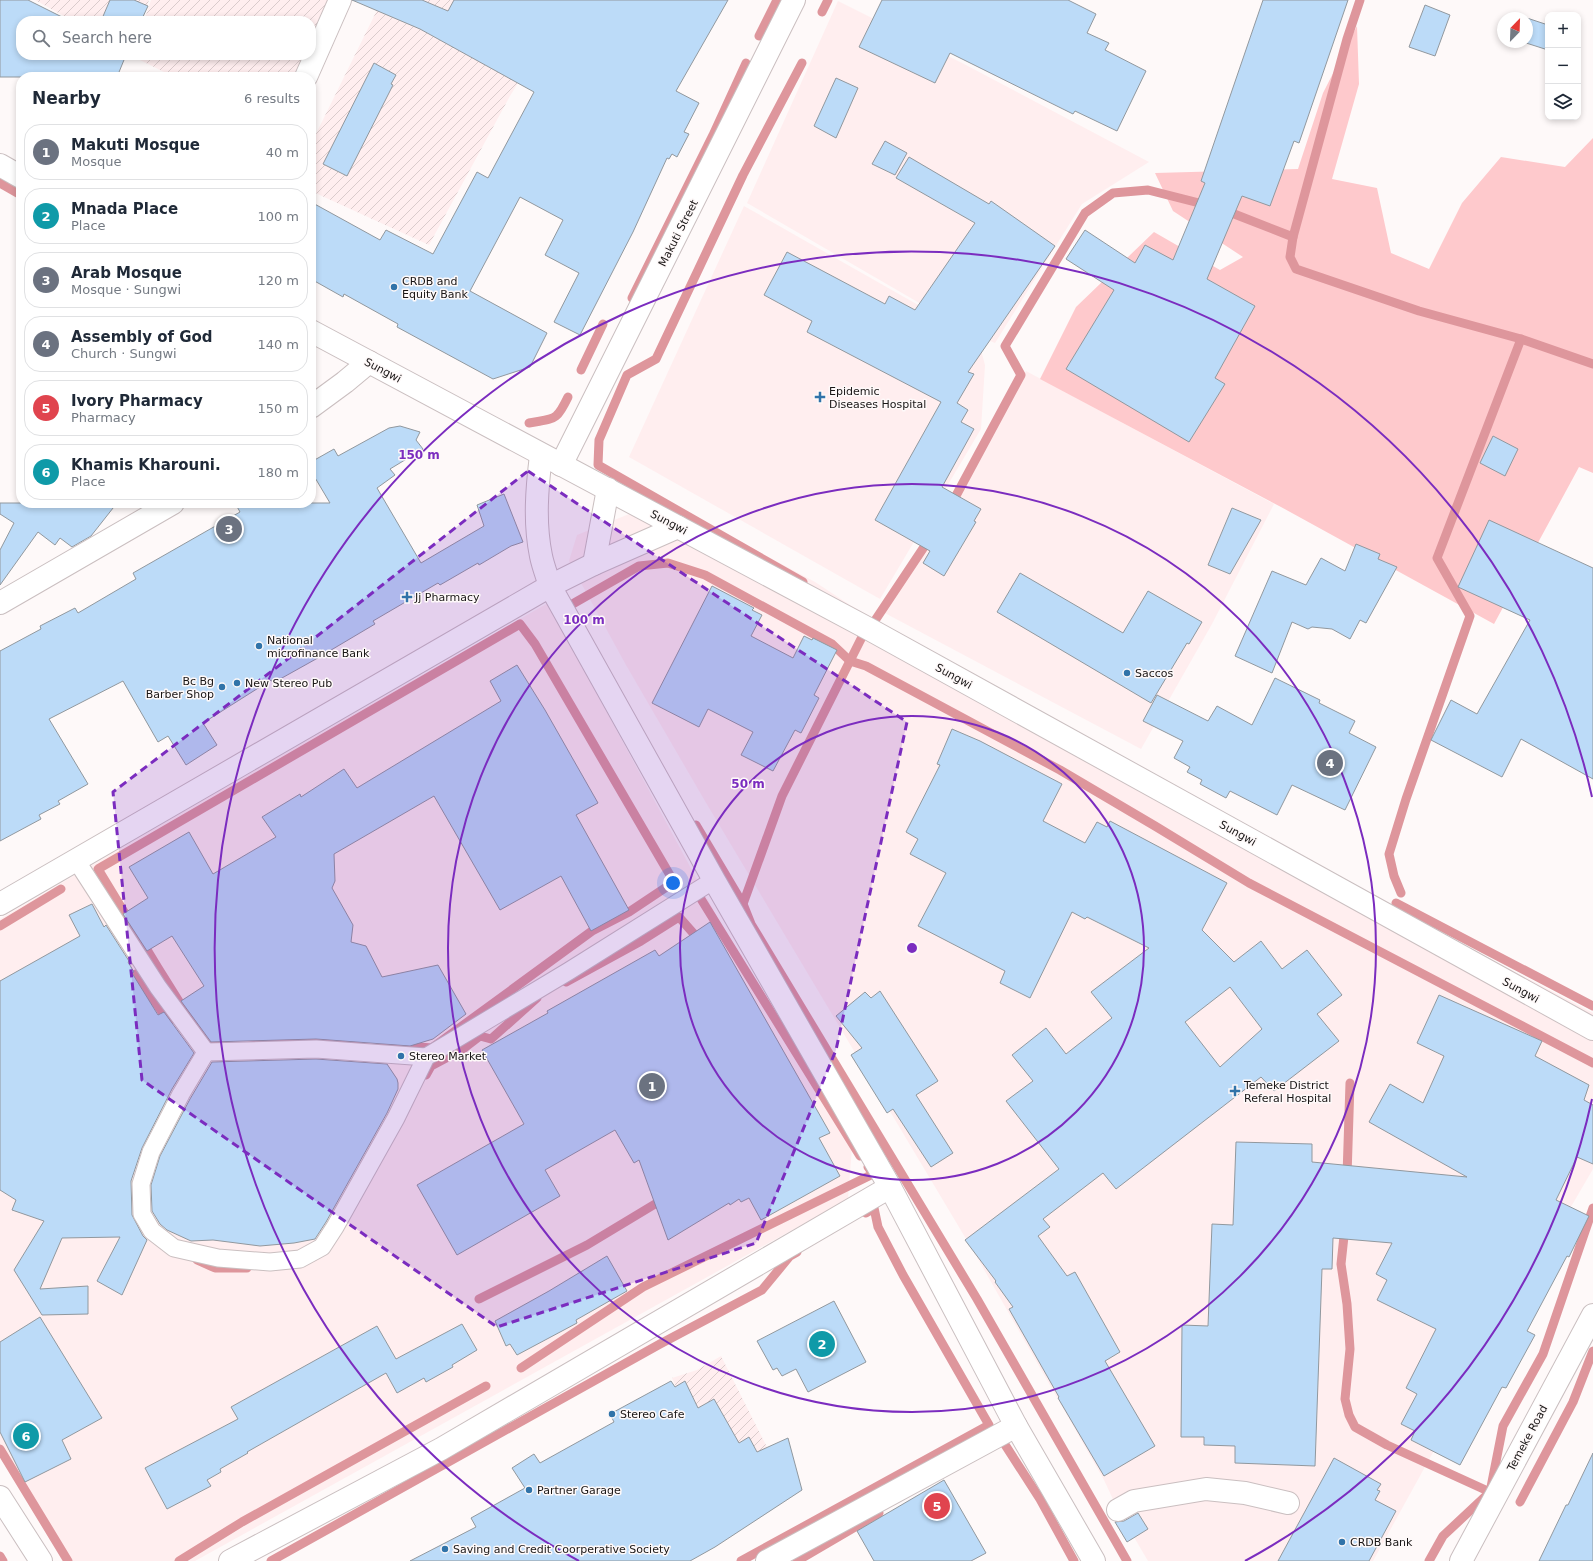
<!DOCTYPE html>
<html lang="en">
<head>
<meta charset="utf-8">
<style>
	:root { --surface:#fff; --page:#f2f2f3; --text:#1f2937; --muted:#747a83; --line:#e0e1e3; --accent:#3073a9 }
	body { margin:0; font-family:"DejaVu Sans",sans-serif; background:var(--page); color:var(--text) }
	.controls { position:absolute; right:12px; top:12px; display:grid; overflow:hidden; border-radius:8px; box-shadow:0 2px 6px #0003 }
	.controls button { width:36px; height:36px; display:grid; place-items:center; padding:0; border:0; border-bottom:1px solid var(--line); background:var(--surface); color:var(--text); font:20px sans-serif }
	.compass { position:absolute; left:1497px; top:12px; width:36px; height:36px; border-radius:50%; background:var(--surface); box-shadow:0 2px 6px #0003; rotate:23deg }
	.you { position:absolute; left:673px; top:883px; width:14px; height:14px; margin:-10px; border:3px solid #fff; border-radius:50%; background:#1a73e8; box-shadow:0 0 0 6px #1a73e833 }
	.badge { display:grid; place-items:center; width:26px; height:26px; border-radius:50%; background:var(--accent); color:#fff; font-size:13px; font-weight:700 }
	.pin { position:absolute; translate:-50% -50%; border:2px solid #fff; box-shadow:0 1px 4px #0006 }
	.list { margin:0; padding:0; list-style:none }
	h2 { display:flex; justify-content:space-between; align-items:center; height:52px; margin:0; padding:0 16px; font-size:17px }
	h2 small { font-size:13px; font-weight:400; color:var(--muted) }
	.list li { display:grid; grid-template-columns:26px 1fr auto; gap:12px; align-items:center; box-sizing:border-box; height:56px; margin:0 8px 8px; padding:0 8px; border:1px solid var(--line); border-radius:16px }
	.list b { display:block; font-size:15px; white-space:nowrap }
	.list p { margin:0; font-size:13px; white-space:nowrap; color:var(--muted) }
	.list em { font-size:13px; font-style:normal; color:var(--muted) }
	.icon { flex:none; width:22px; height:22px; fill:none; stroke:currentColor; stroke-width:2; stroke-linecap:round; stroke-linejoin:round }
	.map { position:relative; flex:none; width:1593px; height:1561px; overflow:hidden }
	.search { position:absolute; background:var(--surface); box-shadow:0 2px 6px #0003; left:16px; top:16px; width:300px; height:44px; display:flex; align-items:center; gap:10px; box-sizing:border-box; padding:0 14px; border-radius:16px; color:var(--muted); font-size:15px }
	.panel { position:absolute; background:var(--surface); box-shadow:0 2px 6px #0003; left:16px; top:72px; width:300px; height:436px; border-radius:16px }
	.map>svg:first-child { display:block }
	.built { fill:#ffeeef }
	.industrial { fill:url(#industrial-furrows) }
	.grass { fill:#fec9cc }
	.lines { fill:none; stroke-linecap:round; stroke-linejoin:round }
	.stream { stroke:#de969c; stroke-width:9 }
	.building { fill:#bcdbf8; stroke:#91989e; fill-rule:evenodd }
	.service-casing { stroke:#cabfc0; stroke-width:19 }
	.minor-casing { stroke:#cabfc0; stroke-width:24 }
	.tertiary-casing { stroke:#cabfc0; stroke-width:24 }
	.service { stroke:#fff; stroke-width:17 }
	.minor { stroke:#fff; stroke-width:22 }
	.tertiary { stroke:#fff; stroke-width:22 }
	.marked { fill:#7b2cbf; fill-opacity:0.2; stroke:#7b2cbf; stroke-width:3; stroke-dasharray:8 5; stroke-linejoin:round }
	.ring { fill:none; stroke:#7b2cbf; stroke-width:2 }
	.poi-dot { fill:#3073a9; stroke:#fef9f9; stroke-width:1.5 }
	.labels { text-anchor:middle; stroke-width:3; stroke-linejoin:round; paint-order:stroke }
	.street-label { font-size:11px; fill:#191616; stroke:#fef9f9 }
	.poi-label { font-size:11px; fill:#191616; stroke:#fef9f9; text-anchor:start }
	.centre { fill:#7b2cbf; stroke:#fef9f9; stroke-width:2 }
	.ring-label { font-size:12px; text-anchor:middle; font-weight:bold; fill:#7b2cbf; stroke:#fef9f9; stroke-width:3; stroke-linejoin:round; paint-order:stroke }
</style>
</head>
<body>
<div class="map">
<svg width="1593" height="1561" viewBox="0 0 1593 1561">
	<defs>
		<pattern id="industrial-furrows" width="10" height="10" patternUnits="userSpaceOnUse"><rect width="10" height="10" fill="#ffeeef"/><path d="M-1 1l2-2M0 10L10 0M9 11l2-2" fill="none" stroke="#dacbcc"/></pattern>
	</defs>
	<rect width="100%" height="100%" fill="#fef9f9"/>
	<g class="built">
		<path d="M838,1L964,64L1149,162L1082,204L995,343L971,333L747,203Z"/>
		<path d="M744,206L978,339L985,365L981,429L880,599L629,457Z"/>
		<path d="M1026,371L1274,504L1212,624L1141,749L881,611Z"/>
		<path d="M654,504L689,514L815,582L850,605L989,683L1146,769L1305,861L1593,1013V1169L1526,1284L1373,1561H1148L1118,1510L1104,1480L978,1259L705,801L626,665L569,561L577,535Z"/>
		<path d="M548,603L750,978L853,1134L848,1199L195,1561H63L0,1457V919L222,789Z"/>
	</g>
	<g class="industrial">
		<path d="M35,0H149L142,21H73Z"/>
		<path d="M151,0H335L311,50V21H144Z"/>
		<path d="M382,0H541L562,12L510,96L429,245L311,191V144Z"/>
		<path d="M132,55H309L298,77H174L132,56Z"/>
		<path d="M721,1356L773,1459L747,1466L678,1392L672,1378L697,1370Z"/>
	</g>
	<path class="grass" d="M1357,26L1359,84L1332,179L1377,188L1391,253L1429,269L1462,203L1501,157L1565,167L1593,138V473L1579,467L1494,624L1281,507L1040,379L1076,307L1154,232L1220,270L1243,257L1173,211L1155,173L1298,169L1323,93Z"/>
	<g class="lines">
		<g class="stream">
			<path d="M1360,0L1347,39L1293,237L1290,257L1296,269L1419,311L1521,339L1593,364"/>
			<path d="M822,12L828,0"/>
			<path d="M759,36L777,0"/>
			<path d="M802,63L743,175L656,359L627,375L599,440L598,465L803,582"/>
			<path d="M0,183L21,195"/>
			<path d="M1224,210L1293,237"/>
			<path d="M632,298L713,135L746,63"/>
			<path d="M581,370L603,324"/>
			<path d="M529,423C555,418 556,422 568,397"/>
			<path d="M951,505L1021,375L1005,346L1085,213L1113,193L1148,190L1207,205"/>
			<path d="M569,606L639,566L668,563L705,575L832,644L850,661L866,666L1060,770L1155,826L1249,883L1593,1063"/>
			<path d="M520,624L535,644L674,882L629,912L592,931L432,1048L418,1047L372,1049L351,1045L308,1040L267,1043L240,1048L205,1041L195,1027L158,968L98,869Z"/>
			<path d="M696,825L743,904L751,924L977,1299L1127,1561"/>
			<path d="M1401,893L1394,876L1389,854L1406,799L1470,616L1437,558L1521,339"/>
			<path d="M701,899L860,1156"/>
			<path d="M1396,903L1593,1006"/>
			<path d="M743,904L782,796L863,635L874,622L930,538"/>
			<path d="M0,926L61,889"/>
			<path d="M123,981L136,974L169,1022"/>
			<path d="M566,982L641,941L679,917L701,942"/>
			<path d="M426,1075L431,1066L463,1049L480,1036L491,1039L537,998"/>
			<path d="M1347,1176L1350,1083"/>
			<path d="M1345,1227L1341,1264L1347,1304L1350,1349L1345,1399L1349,1415L1355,1427L1387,1445L1490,1492"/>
			<path d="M197,1260L215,1268H247"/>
			<path d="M479,1299L587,1245L665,1198"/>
			<path d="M521,1368L643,1287L873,1174L868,1167"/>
			<path d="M997,1443L1002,1440L1040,1499L1074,1561"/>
			<path d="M0,1449L68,1561"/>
			<path d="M1520,1502L1573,1402L1593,1351"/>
			<path d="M0,1556L3,1561"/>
			<path d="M179,1561L242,1522L486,1386"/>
			<path d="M271,1561L660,1344L762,1290L790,1256L797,1252"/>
			<path d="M741,1561L989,1425L903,1275L878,1227L874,1208L866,1213"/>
			<path d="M797,1561L879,1513"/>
			<path d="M1429,1561L1443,1536L1490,1492L1503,1426L1543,1354L1593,1208"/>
		</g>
	</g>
	<g class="building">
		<path d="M0,0H28L70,21H21V55H126L117,77H0Z"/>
		<path d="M110,0H134L148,6L141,21H101Z"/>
		<path d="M352,0H422L448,11L454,0H728L676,91L699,103L684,132L689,134L677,157L672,154L669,159L667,158L633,232L580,335L554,322L579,273L545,255L563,220L520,197L470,291L547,333L530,367L493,379L397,327L398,324L344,294L343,297L311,279V202L380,240L386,230L433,254L477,172L488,178L534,92L420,29Z"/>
		<path d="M882,0H1068L1096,14L1087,33L1109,43L1105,50L1146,71L1117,131L1075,111L1073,114L950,53L935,83L859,47Z"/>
		<path d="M1263,0H1348L1299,143L1294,141L1270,206L1242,196L1207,279L1255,306L1215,378L1225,384L1189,442L1066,369L1114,290L1066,259L1085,230L1135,263L1145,245L1173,260L1205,183L1201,181Z"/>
		<path d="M1425,5L1450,15L1435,56L1409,47Z"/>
		<path d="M1527,18L1548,25V50L1523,42H1527Z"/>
		<path d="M374,63L396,75L391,84L393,85L347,176L323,164Z"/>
		<path d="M836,78L858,88L836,138L814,126Z"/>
		<path d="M885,141L907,153L895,175L872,164Z"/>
		<path d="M909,157L989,204L991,201L1055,246L968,372L974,374L957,403L968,410L961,422L974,429L942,487L981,509L974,521L976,522L944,576L923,563L930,551L875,520L941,402L807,332L812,321L764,295L787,252L885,304L889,296L915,310L975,223L896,178Z"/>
		<path d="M400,426L420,432L416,440L423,449L390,469L395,475L377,488L421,563L484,526L477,505L504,494L523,542L511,546L479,565L478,563L440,585L438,583L373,621L375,624L316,659L273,683L271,680L203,723L217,745L186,765L168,736L158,742L123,681L49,719L88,784L58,801L60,804L39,815L41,819L0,841V651L41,629L40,626L75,608L78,613L136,579L133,573L240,512L235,503H330L311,471V462L334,449L338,456L389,428Z"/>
		<path d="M1493,436L1518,449L1505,476L1480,463Z"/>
		<path d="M0,503H117L91,536L72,547L60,538L55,545L38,532L0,585V550L14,523L0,514Z"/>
		<path d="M1232,508L1261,520L1230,574L1208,565Z"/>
		<path d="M1489,520L1593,568V779L1521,739L1502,777L1431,740L1451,700L1477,714L1530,620L1458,587Z"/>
		<path d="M1356,544L1380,554L1378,559L1397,567L1366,623L1360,620L1350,639L1332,629L1312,627L1308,629L1292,622L1272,673L1235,656L1272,571L1306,585L1321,558L1345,571Z"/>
		<path d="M1020,573L1123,633L1148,591L1202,622L1189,644L1187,643L1151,703L997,612Z"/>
		<path d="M712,586L754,608L752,610L762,615L751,636L793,658L804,636L812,640L813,638L837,650L814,695L819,698L801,733L795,730L773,771L741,755L753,732L708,709L699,727L652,703Z"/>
		<path d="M517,665L545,710L598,803L576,815L629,910L591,931L561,876L500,910L434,796L334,854L335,881L332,888L353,925L351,942L366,946L382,977L438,965L466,1014L433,1039L410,1046L316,1039L211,1042L181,1001L204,986L172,936L147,951L123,914L148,898L129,867L189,832L213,874L276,837L262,817L300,794L301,797L344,769L357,788L501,701L490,681Z"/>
		<path d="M1275,678L1320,700L1319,703L1355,721L1349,733L1376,747L1345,810L1292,785L1277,815L1230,791L1226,798L1200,784L1202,780L1187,772L1190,767L1174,758L1183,741L1143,721L1157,695L1208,721L1217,706L1252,725Z"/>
		<path d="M952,729L980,741L1062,784L1043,821L1085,843L1097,822L1107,827L1110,821L1227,883L1202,930L1234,962L1261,941L1282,969L1307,950L1342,995L1317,1014L1339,1041L1274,1091L1261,1077L1116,1189L1103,1173L1043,1219L1050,1227L1038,1236L1067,1276L1075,1272L1120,1352L1105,1361L1155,1446L1104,1476L1058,1398L1059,1397L1009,1309L1013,1307L995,1282L996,1281L965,1240L1059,1169L1006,1101L1033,1081L1012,1055L1046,1028L1066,1054L1112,1018L1091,992L1149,948L1087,917L1085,919L1072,912L1030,998L1000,983L1005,971L918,926L946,873L910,854L918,839L906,832L940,765L937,764ZM1230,987L1262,1029L1220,1067L1185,1022Z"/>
		<path d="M92,904L104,927L106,925L129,961L128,962L134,972L132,973L158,1015L164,1012L194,1053L172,1089L142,1148L131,1181L132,1215L143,1236L147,1240L122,1295L97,1281L120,1237L62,1238L40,1289L88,1286V1314L42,1315L14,1270L44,1221L12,1210L16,1200L0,1190V981L80,936L69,915Z"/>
		<path d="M710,922L830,1133L819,1138L840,1176L761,1220L749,1198L741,1202L739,1199L730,1205L729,1203L668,1240L639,1160L634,1163L615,1130L545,1170L560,1196L457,1255L417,1185L524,1124L482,1050L548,1013L547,1011L655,950L659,956Z"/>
		<path d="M880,991L938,1081L916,1095L953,1153L931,1167L893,1109L887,1113L851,1055L862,1048L836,1016L865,992L871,998Z"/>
		<path d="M1439,995L1542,1041L1535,1056L1589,1085L1584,1100L1593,1105V1164L1577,1157L1556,1200L1589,1216L1569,1257L1567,1256L1527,1331L1535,1335L1506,1388L1502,1387L1460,1465L1411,1440L1415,1431L1401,1424L1417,1394L1406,1388L1436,1329L1377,1300L1387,1280L1376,1274L1392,1243L1333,1238L1332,1269H1322L1315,1466L1235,1463V1446L1204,1445V1437H1181L1182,1325L1208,1326L1212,1224L1233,1225L1236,1142L1312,1144V1162L1467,1177L1369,1122L1390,1084L1423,1103L1444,1056L1417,1043Z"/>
		<path d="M316,1059L387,1064L397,1079L398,1083V1089L387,1113L326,1222L315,1239L294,1243L260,1246L213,1240L191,1241L167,1230L160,1224L152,1211L151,1185L160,1156L190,1099L212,1062Z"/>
		<path d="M607,1256L627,1291L576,1320L577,1323L517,1355L510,1344L506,1346L495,1321L549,1291Z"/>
		<path d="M834,1301L866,1362L808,1392L796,1369L782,1376L777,1368L773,1370L757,1341Z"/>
		<path d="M40,1317L102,1418L62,1440L71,1459L25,1482L0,1432V1342Z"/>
		<path d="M462,1324L477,1350L452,1365L453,1367L426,1382L424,1378L397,1393L386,1373L247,1452L248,1453L220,1469L221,1472L207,1480L211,1486L167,1509L145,1468L238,1419L231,1407L377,1326L396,1359Z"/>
		<path d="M671,1381L675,1387L685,1381L698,1408L714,1399L739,1443L749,1437L757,1452L788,1438L802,1490L715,1547L690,1561H410L476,1527L471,1518L525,1488L512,1468L534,1454L540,1463L614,1422L610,1414Z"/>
		<path d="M1593,1453V1561H1539L1566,1505H1568Z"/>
		<path d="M1334,1458L1381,1484L1377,1490L1380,1491L1375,1500L1396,1511L1369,1561H1278Z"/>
		<path d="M944,1480L986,1553L971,1561H874L857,1531Z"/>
		<path d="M1138,1513L1148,1529L1127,1542L1115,1522L1124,1521Z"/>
	</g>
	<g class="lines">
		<g class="service-casing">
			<g id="service">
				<path d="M76,860L158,987L206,1052"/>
				<path d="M206,1052L181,1094L151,1152L141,1184L142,1214L152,1231L174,1248L218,1258L270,1262L300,1259L322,1247L335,1227L396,1118L426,1057L569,971L714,880"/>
				<path d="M206,1052L316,1049L426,1057"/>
			</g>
		</g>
		<g class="minor-casing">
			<g id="minor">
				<path d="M306,77L340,0"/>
				<path d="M0,165L21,177"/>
				<path d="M311,331L869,629L1593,1029"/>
				<path d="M311,407L345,382L369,362"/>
				<path d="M541,455C537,488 534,522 541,556C543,566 547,576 550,586L714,880L890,1187L1016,1426L1094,1561"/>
				<path d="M561,465L794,0"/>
				<path d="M594,564L608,489"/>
				<path d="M0,603L173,503"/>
				<path d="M0,904L550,586L594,564L678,527"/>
				<path d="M0,1497L41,1561"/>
				<path d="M1118,1510L1134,1501L1206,1489L1245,1493L1288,1503"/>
				<path d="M230,1561L441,1449L890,1187"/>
				<path d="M767,1561L1016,1426"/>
			</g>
		</g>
		<g class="tertiary-casing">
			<path id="tertiary" d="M1461,1561L1593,1315"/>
		</g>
		<use href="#service" class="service"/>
		<use href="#minor" class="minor"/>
		<use href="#tertiary" class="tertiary"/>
	</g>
	<path class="marked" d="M528,471L907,722L836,1050L756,1243L497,1327L142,1080L113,792L289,658Z"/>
	<g class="ring">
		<circle cx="912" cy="948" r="232"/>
		<circle cx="912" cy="948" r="464"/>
		<path d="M1592 1099A697 697 0 0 1 1245 1561M579 1561A697 697 0 1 1 1592 797"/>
	</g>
	<g class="poi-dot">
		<circle cx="394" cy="287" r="4"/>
		<path d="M818 391h4v4h4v4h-4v4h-4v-4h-4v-4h4z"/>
		<path d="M405 591h4v4h4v4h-4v4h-4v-4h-4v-4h4z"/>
		<circle cx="259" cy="646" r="4"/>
		<circle cx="1127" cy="673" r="4"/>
		<circle cx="237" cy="683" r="4"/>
		<circle cx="222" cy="687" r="4"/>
		<circle cx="401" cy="1056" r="4"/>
		<path d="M1233 1085h4v4h4v4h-4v4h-4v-4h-4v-4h4z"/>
		<circle cx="612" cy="1414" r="4"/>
		<circle cx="529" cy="1490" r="4"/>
		<circle cx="1342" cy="1542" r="4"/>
		<circle cx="445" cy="1549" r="4"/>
	</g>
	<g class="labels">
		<g class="street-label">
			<text transform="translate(678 233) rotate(-63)" y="4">Makuti Street</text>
			<text transform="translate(383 370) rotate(28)" y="4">Sungwi</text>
			<text transform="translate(669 522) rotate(28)" y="4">Sungwi</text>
			<text transform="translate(954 676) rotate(29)" y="4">Sungwi</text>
			<text transform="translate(1238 833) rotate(29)" y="4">Sungwi</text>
			<text transform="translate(1521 990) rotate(29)" y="4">Sungwi</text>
			<text transform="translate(1527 1438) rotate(-62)" y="4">Temeke Road</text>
		</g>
		<g class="poi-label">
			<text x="402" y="285">CRDB and<tspan x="402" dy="13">Equity Bank</tspan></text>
			<text x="829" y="395">Epidemic<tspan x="829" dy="13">Diseases Hospital</tspan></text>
			<text x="415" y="601">Jj Pharmacy</text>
			<text x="267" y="644">National<tspan x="267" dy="13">microfinance Bank</tspan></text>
			<text x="1135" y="677">Saccos</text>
			<text x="214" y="685" text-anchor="end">Bc Bg<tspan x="214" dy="13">Barber Shop</tspan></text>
			<text x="245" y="687">New Stereo Pub</text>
			<text x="409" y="1060">Stereo Market</text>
			<text x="1244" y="1089">Temeke District<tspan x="1244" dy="13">Referal Hospital</tspan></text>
			<text x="620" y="1418">Stereo Cafe</text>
			<text x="537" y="1494">Partner Garage</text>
			<text x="1350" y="1546">CRDB Bank</text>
			<text x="453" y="1553">Saving and Credit Coorperative Society</text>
		</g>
	</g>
	<circle cx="912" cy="948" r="6" class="centre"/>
	<g class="ring-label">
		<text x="419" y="459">150 m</text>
		<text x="584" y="624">100 m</text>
		<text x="748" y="788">50 m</text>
	</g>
</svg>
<div class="controls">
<button>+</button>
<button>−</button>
<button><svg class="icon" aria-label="layers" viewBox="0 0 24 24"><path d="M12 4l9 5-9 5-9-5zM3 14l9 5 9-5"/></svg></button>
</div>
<svg class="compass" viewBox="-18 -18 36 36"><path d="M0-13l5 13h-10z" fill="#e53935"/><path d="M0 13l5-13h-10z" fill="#747a83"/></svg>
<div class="you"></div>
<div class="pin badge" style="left:652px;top:1086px;background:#6b7280">1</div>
<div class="pin badge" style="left:822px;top:1344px;background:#0f9aa8">2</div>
<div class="pin badge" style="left:229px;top:529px;background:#6b7280">3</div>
<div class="pin badge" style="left:1330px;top:763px;background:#6b7280">4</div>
<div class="pin badge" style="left:937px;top:1506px;background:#e0444e">5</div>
<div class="pin badge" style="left:26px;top:1436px;background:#0f9aa8">6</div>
<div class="search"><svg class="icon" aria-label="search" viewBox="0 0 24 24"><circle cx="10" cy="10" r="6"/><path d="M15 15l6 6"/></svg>Search here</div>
<section class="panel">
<h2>Nearby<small>6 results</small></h2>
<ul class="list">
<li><span class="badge" style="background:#6b7280">1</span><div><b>Makuti Mosque</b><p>Mosque</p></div><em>40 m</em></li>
<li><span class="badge" style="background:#0f9aa8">2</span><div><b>Mnada Place</b><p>Place</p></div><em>100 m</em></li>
<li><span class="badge" style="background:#6b7280">3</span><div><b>Arab Mosque</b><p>Mosque · Sungwi</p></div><em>120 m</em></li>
<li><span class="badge" style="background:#6b7280">4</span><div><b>Assembly of God</b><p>Church · Sungwi</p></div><em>140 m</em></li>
<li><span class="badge" style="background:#e0444e">5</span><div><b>Ivory Pharmacy</b><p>Pharmacy</p></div><em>150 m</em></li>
<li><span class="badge" style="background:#0f9aa8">6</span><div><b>Khamis Kharouni.</b><p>Place</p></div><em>180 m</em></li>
</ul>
</section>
</div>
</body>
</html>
